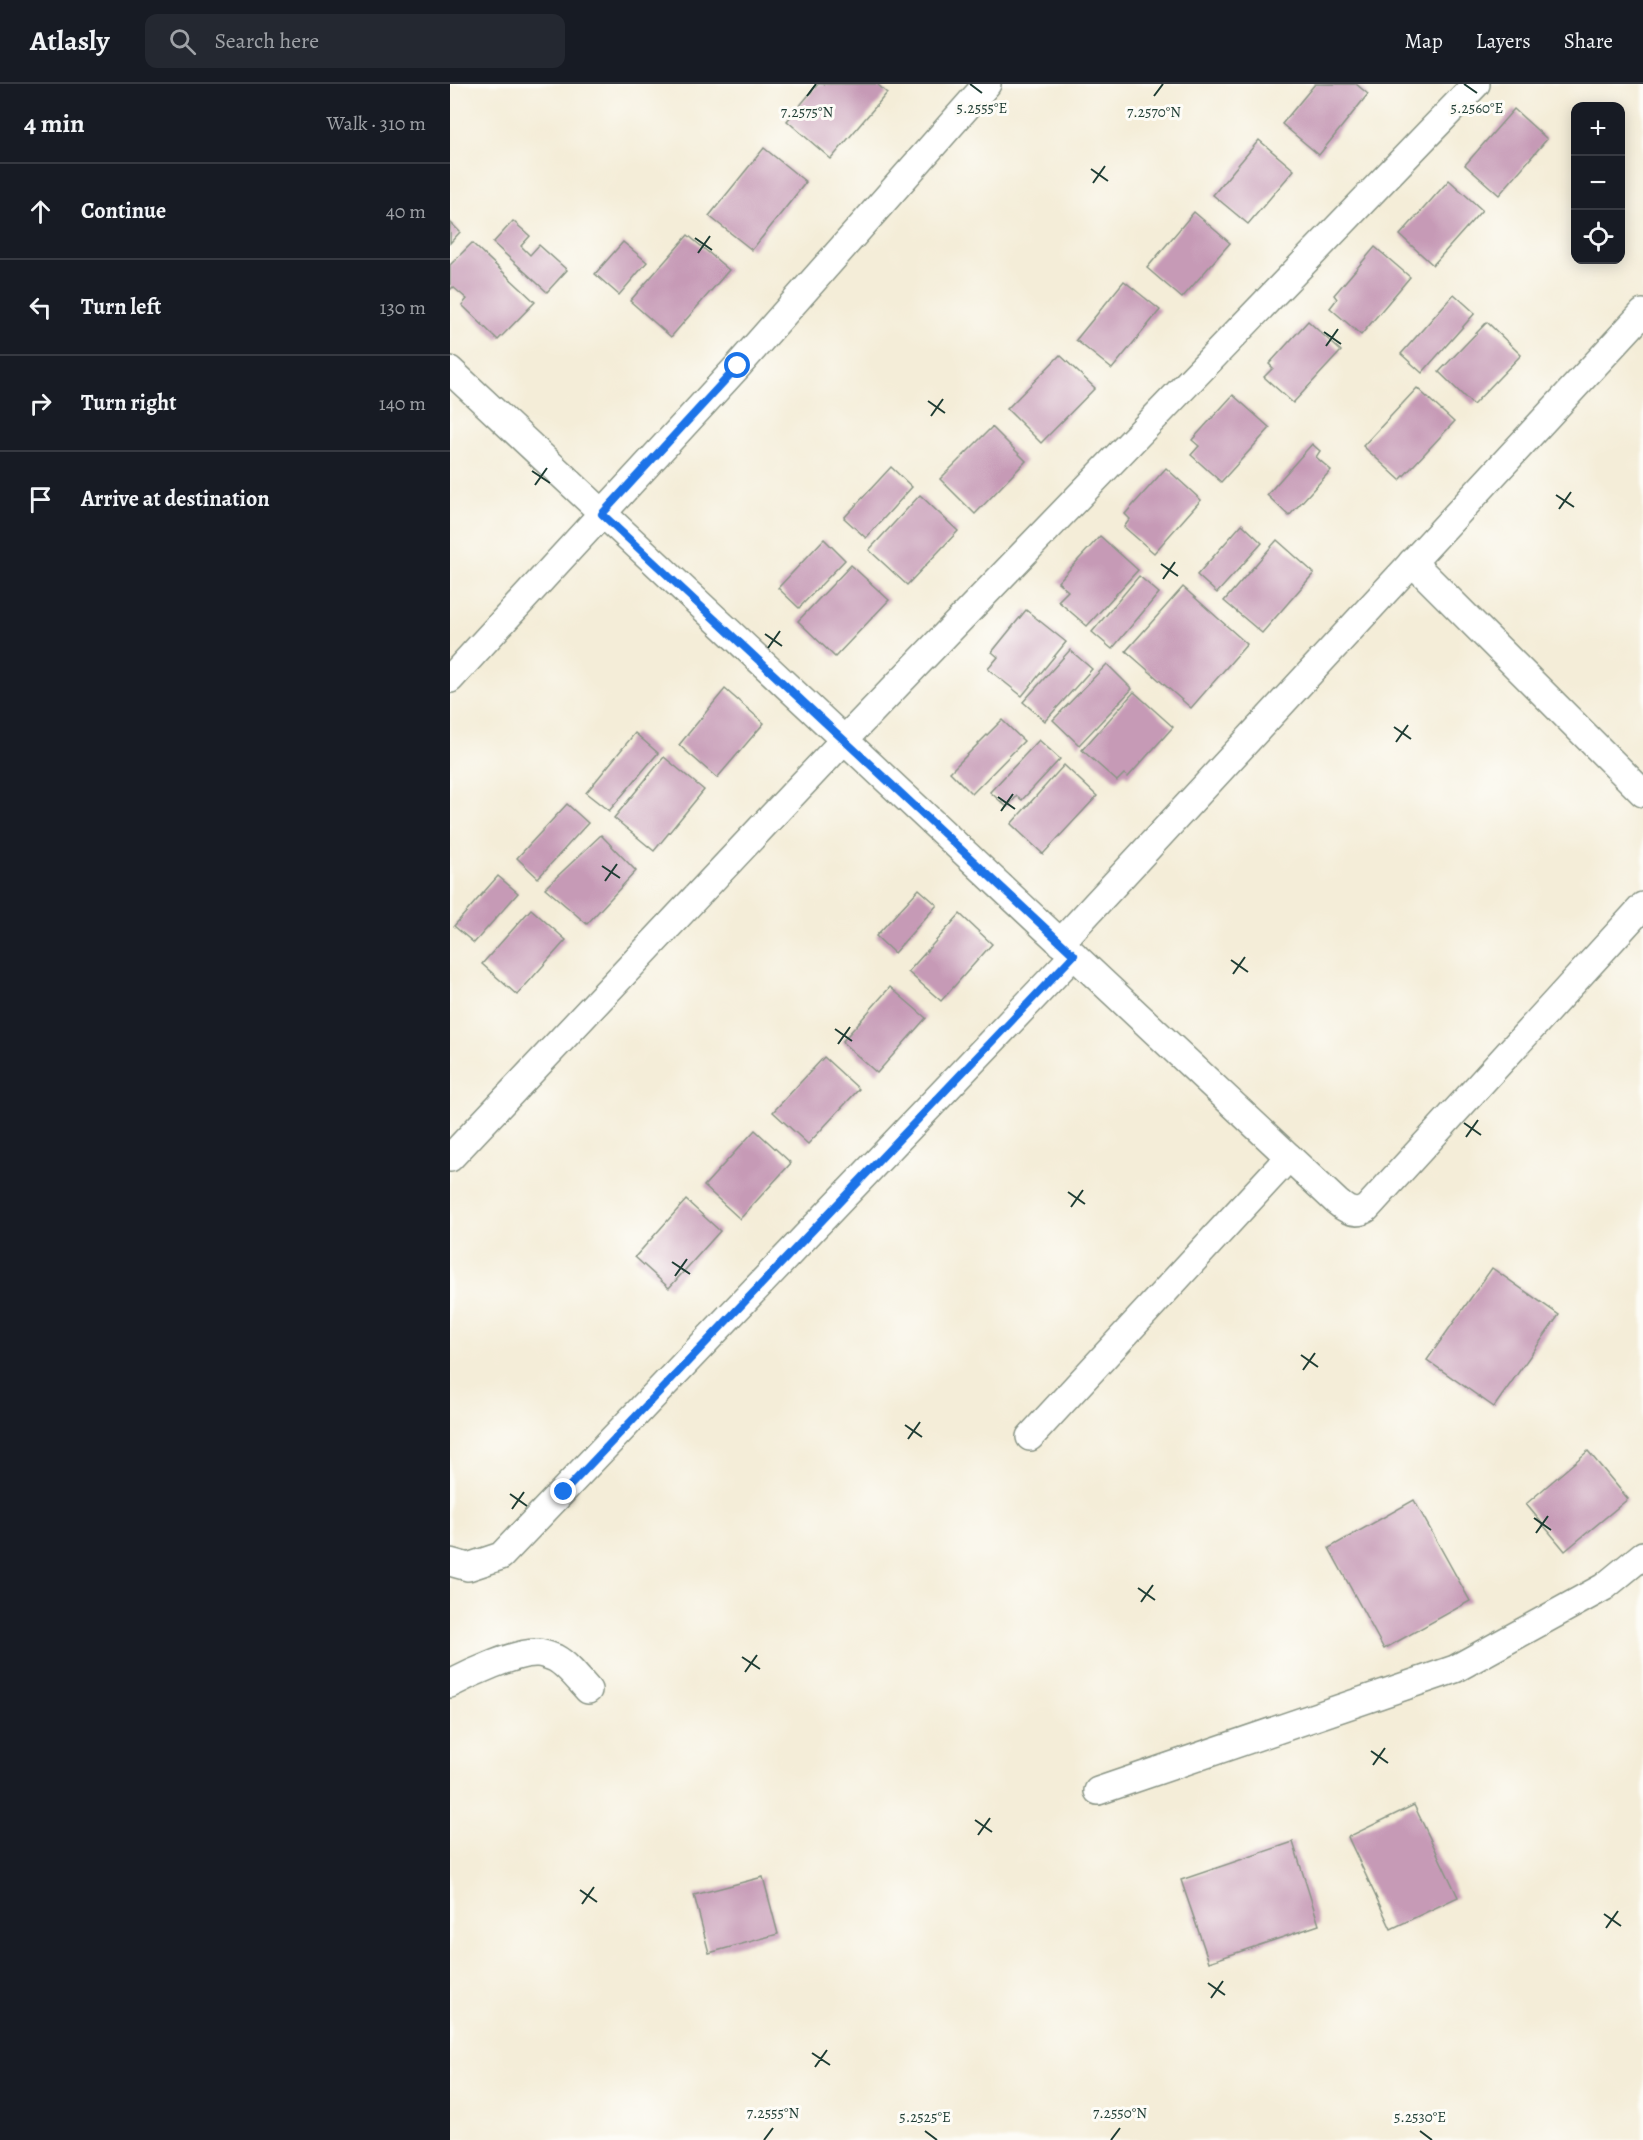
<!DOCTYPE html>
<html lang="en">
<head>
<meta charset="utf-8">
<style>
	:root { --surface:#171b24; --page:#242831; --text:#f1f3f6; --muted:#9ea1a6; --line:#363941 }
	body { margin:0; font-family:Alegreya,serif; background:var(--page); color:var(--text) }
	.controls { position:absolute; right:18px; top:18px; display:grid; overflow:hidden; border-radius:12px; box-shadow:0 3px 15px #0003 }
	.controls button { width:54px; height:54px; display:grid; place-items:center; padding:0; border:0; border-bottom:2px solid var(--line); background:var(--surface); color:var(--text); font:30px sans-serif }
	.stop { position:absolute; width:18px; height:18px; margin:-14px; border:4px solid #1a73e8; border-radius:50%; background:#fff }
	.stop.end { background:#1a73e8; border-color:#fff; box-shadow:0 2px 6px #0008 }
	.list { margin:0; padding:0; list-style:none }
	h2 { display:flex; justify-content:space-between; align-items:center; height:78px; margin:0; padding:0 24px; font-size:26px }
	h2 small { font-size:20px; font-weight:400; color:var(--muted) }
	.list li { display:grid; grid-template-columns:39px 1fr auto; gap:18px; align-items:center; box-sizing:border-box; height:96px; padding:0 24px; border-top:2px solid var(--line) }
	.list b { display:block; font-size:22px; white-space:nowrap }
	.list em { font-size:20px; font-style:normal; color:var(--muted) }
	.icon { flex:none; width:33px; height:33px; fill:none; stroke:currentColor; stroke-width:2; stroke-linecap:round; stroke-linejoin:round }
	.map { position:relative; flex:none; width:1193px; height:2056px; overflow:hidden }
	header { display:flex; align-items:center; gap:36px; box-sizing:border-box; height:84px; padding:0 30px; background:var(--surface); border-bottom:2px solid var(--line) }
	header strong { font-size:28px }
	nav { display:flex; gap:33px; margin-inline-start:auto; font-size:21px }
	.search { width:420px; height:54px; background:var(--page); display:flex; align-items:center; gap:15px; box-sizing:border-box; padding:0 21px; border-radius:12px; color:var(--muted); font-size:22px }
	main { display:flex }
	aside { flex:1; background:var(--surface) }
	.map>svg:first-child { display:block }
	.building { fill:#c69ab6 }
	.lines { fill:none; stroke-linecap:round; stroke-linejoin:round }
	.minor-casing { stroke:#8a9586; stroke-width:30 }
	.minor { stroke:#fff; stroke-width:27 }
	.route { stroke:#1a73e8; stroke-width:8 }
	.ticks { fill:none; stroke:#1f3d34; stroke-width:2 }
	.ticks-label { font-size:15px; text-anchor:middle; fill:#1f3d34; stroke:#fdfcf7; stroke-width:6; stroke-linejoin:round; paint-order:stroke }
</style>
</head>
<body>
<header>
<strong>Atlasly</strong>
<div class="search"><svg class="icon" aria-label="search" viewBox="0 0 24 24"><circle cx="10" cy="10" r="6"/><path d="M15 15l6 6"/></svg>Search here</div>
<nav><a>Map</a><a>Layers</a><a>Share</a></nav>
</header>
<main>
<aside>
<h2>4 min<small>Walk · 310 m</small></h2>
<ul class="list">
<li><svg class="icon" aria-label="ahead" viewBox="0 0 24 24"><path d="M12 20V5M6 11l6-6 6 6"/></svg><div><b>Continue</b></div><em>40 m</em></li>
<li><svg class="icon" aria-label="left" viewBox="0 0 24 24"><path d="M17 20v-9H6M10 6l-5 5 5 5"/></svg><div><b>Turn left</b></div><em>130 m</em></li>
<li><svg class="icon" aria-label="right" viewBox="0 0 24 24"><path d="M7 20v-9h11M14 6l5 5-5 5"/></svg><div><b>Turn right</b></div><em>140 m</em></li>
<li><svg class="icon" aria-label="arrive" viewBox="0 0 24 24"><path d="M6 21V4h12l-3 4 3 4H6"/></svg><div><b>Arrive at destination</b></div></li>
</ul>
</aside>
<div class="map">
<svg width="1193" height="2056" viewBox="0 0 1193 2056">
	<rect width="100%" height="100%" fill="#fdfcf7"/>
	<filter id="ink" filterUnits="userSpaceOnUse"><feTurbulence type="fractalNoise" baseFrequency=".0167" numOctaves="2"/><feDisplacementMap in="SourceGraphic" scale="12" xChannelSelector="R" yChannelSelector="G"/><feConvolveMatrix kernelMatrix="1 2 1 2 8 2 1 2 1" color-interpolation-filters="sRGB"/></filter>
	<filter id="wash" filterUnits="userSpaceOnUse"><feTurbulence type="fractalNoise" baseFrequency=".008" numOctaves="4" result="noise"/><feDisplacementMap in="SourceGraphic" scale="24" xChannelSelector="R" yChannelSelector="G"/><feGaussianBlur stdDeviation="1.35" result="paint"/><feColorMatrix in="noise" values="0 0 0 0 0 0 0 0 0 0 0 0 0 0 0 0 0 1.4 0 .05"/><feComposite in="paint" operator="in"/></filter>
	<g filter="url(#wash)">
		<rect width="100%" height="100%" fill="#f4edd8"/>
		<g id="blocks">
			<g class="building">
				<path d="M368,0H427L437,9L381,75L337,37Z"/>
				<path d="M865,0H906L918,10L869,71L832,40Z"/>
				<path d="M1064,25L1097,55L1049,111L1015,81Z"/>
				<path d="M809,56L844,86L798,140L763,111Z"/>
				<path d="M314,64L356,98L302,166L259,132Z"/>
				<path d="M999,96L1032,126L983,181L950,151Z"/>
				<path d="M744,128L780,159L732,214L697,184Z"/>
				<path d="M63,137L80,152L71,162L80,171L89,161L117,186L97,208L43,159Z"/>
				<path d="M0,138L10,148L0,159Z"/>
				<path d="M238,151L279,186L221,253L180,217Z"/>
				<path d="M173,158L197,178L169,211L145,190Z"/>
				<path d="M22,159L85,218L48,256L12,221L17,215L3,203L0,206V181Z"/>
				<path d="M925,163L960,193L911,251L880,224L887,215L884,211Z"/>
				<path d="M674,197L710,226L662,285L626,256Z"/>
				<path d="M1004,210L1025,229L972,289L951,270Z"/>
				<path d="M858,237L891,267L843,319L814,293L823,284L819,280Z"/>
				<path d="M1037,238L1071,271L1023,321L989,288Z"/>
				<path d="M610,271L645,304L591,359L557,325Z"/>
				<path d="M967,304L1004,338L950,396L913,362Z"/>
				<path d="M783,311L820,344L771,398L741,371L749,362L742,356Z"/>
				<path d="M542,343L576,377L525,430L490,395Z"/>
				<path d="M862,360L870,367L866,373L881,386L839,432L817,411Z"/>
				<path d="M441,383L462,403L416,454L394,434Z"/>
				<path d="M716,384L751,416L704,469L674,443L680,435L675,430Z"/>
				<path d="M470,411L508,447L457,501L419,466Z"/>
				<path d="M792,440L812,459L767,509L747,491Z"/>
				<path d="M650,452L688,486L637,542L608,517L618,507L608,498Z"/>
				<path d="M374,455L395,476L349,524L328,504Z"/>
				<path d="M827,456L864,489L812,549L774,517Z"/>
				<path d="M401,481L439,516L385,573L348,537Z"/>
				<path d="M689,492L709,509L662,565L642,548Z"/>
				<path d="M733,503L797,560L741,624L676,567Z"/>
				<path d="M576,526L616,558L572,612L538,585L548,573L542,568Z"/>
				<path d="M620,566L642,585L595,637L573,618Z"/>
				<path d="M657,580L682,605L629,661L603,636Z"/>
				<path d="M275,605L314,639L267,694L229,661Z"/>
				<path d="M684,608L723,643L678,693L674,690L667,697L632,666Z"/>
				<path d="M552,636L574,657L522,710L500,688Z"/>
				<path d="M185,649L208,669L159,727L136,709Z"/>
				<path d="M589,656L610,675L572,716L567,712L557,723L540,708Z"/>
				<path d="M214,673L254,706L204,767L164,734Z"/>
				<path d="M614,681L647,712L593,770L561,740Z"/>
				<path d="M117,720L138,739L88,794L67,774Z"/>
				<path d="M151,751L186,787L137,840L95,804Z"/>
				<path d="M48,792L68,809L24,859L4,842Z"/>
				<path d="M469,805L487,821L444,869L426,852Z"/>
				<path d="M81,825L116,856L67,911L32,880Z"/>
				<path d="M510,830L542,860L491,917L458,888Z"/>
				<path d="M440,903L476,934L427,989L392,958Z"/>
				<path d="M374,973L409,1005L358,1060L323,1028Z"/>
				<path d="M305,1046L341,1079L290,1135L254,1102Z"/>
				<path d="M236,1116L270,1147L219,1204L185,1173Z"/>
				<path d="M1042,1184L1109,1231L1044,1323L977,1276Z"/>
				<path d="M1138,1367L1178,1415L1115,1467L1076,1420Z"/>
				<path d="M964,1416L1020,1517L934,1565L879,1464Z"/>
				<path d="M964,1721L1008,1813L941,1845L898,1753Z"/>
				<path d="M843,1758L869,1841L759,1878L731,1796Z"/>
				<path d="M313,1793L328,1850L259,1869L244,1811Z"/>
			</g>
		</g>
	</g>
	<g filter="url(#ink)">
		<use href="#blocks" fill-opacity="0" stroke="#8a9586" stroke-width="1.5"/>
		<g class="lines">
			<g class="minor-casing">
				<g id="minor">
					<path d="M0,286L887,1118C896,1126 906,1132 917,1124L1193,822"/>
					<path d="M962,478L1193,709"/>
					<path d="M0,595L288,282L537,0"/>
					<path d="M610,859L1193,229"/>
					<path d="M0,1074L394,656L1026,0"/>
					<path d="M580,1353L839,1073"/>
					<path d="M0,1478L18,1483L51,1472L624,871"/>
					<path d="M0,1600C19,1590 66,1568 87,1569C92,1569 100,1572 105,1574C118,1581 128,1595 138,1606"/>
					<path d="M648,1707L1005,1585L1154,1503L1193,1471"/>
				</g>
			</g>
			<use href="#minor" class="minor"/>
		</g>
	</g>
	<g class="lines" filter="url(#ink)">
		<path class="route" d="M114,1408L624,871L152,430L288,282"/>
	</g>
	<path class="ticks" d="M520,0L532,9M1014,0L1027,9M357,12L366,0M704,12L713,0M641,85L658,97M643,99L655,82M245,154L262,166M248,169L260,152M874,248L891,260M876,262L888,245M478,317L495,329M481,332L493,315M82,387L100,399M85,401L97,384M1106,411L1124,423M1109,425L1121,408M711,480L728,492M713,495L725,478M315,550L332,562M318,564L330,547M944,643L961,655M946,658L958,641M548,713L565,725M551,727L563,710M152,782L170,794M155,797L167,780M781,876L798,888M783,890L795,873M385,945L402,957M388,960L400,943M1014,1039L1031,1051M1016,1053L1028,1036M618,1108L635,1120M621,1123L633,1106M222,1178L240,1190M225,1192L237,1175M851,1271L868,1283M853,1286L865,1269M455,1341L472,1353M458,1355L470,1338M60,1410L77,1422M62,1425L74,1408M1084,1434L1101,1446M1086,1449L1098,1432M688,1504L705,1516M691,1518L703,1501M292,1573L310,1585M295,1588L307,1571M921,1667L938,1679M923,1681L935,1664M525,1736L542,1748M528,1751L540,1734M130,1806L147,1818M132,1820L144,1803M1154,1830L1171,1842M1156,1844L1168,1827M758,1899L775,1911M761,1914L773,1897M362,1969L380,1981M365,1983L377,1966M475,2047L487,2056M970,2047L982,2056M314,2056L323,2044M661,2056L670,2044"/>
	<g class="ticks-label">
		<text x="532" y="29">5.2555°E</text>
		<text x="1027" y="29">5.2560°E</text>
		<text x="357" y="33">7.2575°N</text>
		<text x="704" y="33">7.2570°N</text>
		<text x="323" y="2034">7.2555°N</text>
		<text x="670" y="2034">7.2550°N</text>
		<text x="475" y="2038">5.2525°E</text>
		<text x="970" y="2038">5.2530°E</text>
	</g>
</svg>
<div class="controls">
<button>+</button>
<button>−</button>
<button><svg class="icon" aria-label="locate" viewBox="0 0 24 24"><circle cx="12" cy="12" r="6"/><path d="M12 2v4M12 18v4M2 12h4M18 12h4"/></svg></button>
</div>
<div class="stop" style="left:288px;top:282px"></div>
<div class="stop end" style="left:114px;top:1408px"></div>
</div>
</main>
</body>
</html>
